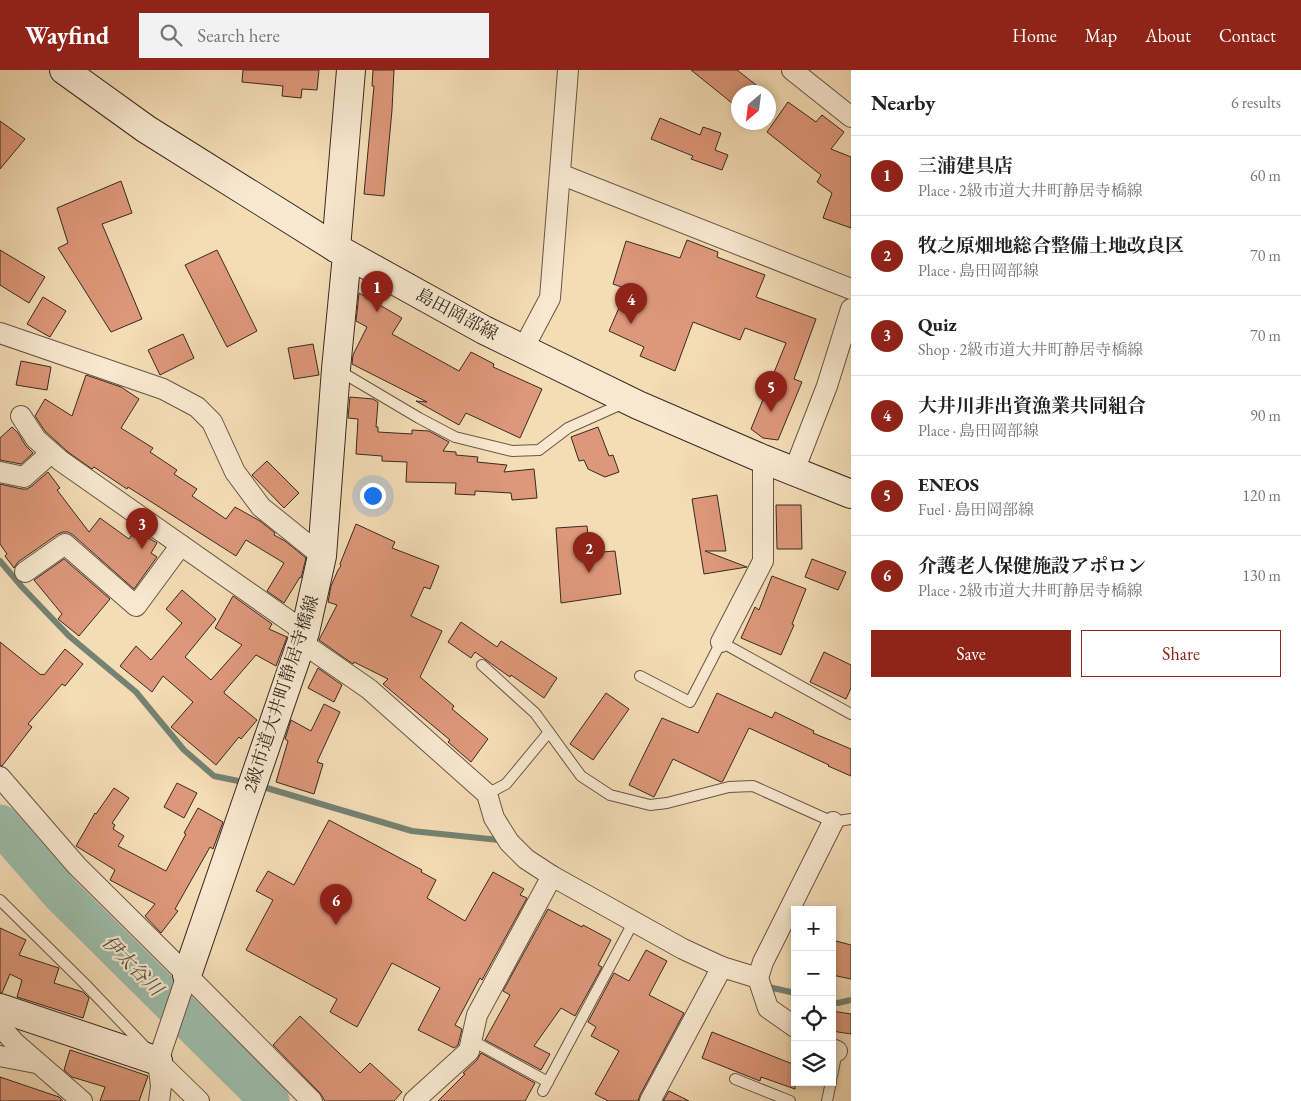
<!DOCTYPE html>
<html lang="en">
<head>
<meta charset="utf-8">
<style>
	:root { --surface:#fff; --page:#f2f2f2; --text:#222; --muted:#767676; --line:#e0e0e0; --accent:#8f2418 }
	body { margin:0; font-family:"EB Garamond","Noto Serif JP",serif; background:var(--page); color:var(--text) }
	.controls { position:absolute; right:15px; bottom:15px; display:grid; overflow:hidden; border-radius:0px; box-shadow:0 2px 8px #0003 }
	.controls button { width:45px; height:45px; display:grid; place-items:center; padding:0; border:0; border-bottom:1px solid var(--line); background:var(--surface); color:var(--text); font:25px sans-serif }
	.compass { position:absolute; left:731px; top:15px; width:45px; height:45px; border-radius:50%; background:var(--surface); box-shadow:0 2px 8px #0003; rotate:208deg }
	.you { position:absolute; left:372px; top:425px; width:18px; height:18px; margin:-12px; border:4px solid #fff; border-radius:50%; background:#1a73e8; box-shadow:0 0 0 8px #1a73e833 }
	.badge { display:grid; place-items:center; width:32px; height:32px; border-radius:50%; background:var(--accent); color:#fff; font-size:16px; font-weight:700 }
	.pin { position:absolute; translate:-50% -41px; filter:drop-shadow(0 1px 2px #0008) }
	.pin::after { content:''; position:absolute; top:26px; width:18px; height:15px; background:inherit; clip-path:polygon(0 0,100% 0,50% 100%) }
	.list { margin:0; padding:0; list-style:none }
	h2 { display:flex; justify-content:space-between; align-items:center; height:65px; margin:0; padding:0 20px; font-size:21px }
	h2 small { font-size:16px; font-weight:400; color:var(--muted) }
	.list li { display:grid; grid-template-columns:32px 1fr auto; gap:15px; align-items:center; box-sizing:border-box; height:80px; padding:0 20px; border-top:1px solid var(--line) }
	.list b { display:block; font-size:19px; white-space:nowrap }
	.list p { margin:0; font-size:16px; white-space:nowrap; color:var(--muted) }
	.list em { font-size:16px; font-style:normal; color:var(--muted) }
	.actions { display:flex; gap:10px; padding:15px 20px }
	.actions a { flex:1; padding:11px 0; border:1px solid var(--accent); border-radius:0px; text-align:center; font-size:18px; color:var(--accent) }
	.actions .main { background:var(--accent); color:#fff }
	.icon { flex:none; width:28px; height:28px; fill:none; stroke:currentColor; stroke-width:2; stroke-linecap:round; stroke-linejoin:round }
	.map { position:relative; flex:none; width:851px; height:1031px; overflow:hidden }
	header { display:flex; align-items:center; gap:30px; box-sizing:border-box; height:70px; padding:0 25px; background:var(--accent); color:#fff }
	header strong { font-size:24px }
	nav { display:flex; gap:28px; margin-inline-start:auto; font-size:18px }
	.search { width:350px; height:45px; background:var(--page); display:flex; align-items:center; gap:12px; box-sizing:border-box; padding:0 18px; border-radius:0px; color:var(--muted); font-size:19px }
	main { display:flex }
	aside { flex:1; background:var(--surface) }
	.map>svg:first-child { display:block }
	.lines { fill:none; stroke-linecap:round; stroke-linejoin:round }
	.stream { stroke:#748273; stroke-width:6 }
	.river { stroke:#9cbcaa; stroke-width:39 }
	.building { fill:#dd977a; stroke:#382a21 }
	.lane-casing { stroke:#675646; stroke-width:12 }
	.street-casing { stroke:#675646; stroke-width:22 }
	.secondary-casing { stroke:#382a21; stroke-width:30 }
	.lane { stroke:#f8e8cf; stroke-width:10 }
	.street { stroke:#f8e8cf; stroke-width:20 }
	.secondary { stroke:#f8e8cf; stroke-width:28 }
	.labels { text-anchor:middle; stroke-width:4.5; stroke-linejoin:round; paint-order:stroke }
	.street-label { font-size:18px; fill:#382a21; stroke:#f8e8cf }
	.water-label { font-size:19px; font-style:italic; fill:#514e43; stroke:#f8e8cf }
</style>
</head>
<body>
<header>
<strong>Wayfind</strong>
<div class="search"><svg class="icon" aria-label="search" viewBox="0 0 24 24"><circle cx="10" cy="10" r="6"/><path d="M15 15l6 6"/></svg>Search here</div>
<nav><a>Home</a><a>Map</a><a>About</a><a>Contact</a></nav>
</header>
<main>
<div class="map">
<svg width="851" height="1031" viewBox="0 0 851 1031">
	<rect width="100%" height="100%" fill="#f4dcb5"/>
	<filter id="stains"><feTurbulence type="fractalNoise" baseFrequency=".004" numOctaves="4"/><feColorMatrix values="0 0 0 0 .2 0 0 0 0 .09 0 0 0 0 .02 0 0 0 .5 -.17"/></filter>
	<radialGradient id="worn" r=".72"><stop offset=".6" stop-color="#630" stop-opacity="0"/><stop offset="1" stop-color="#630" stop-opacity=".3"/></radialGradient>
	<g class="lines">
		<g class="stream">
			<path d="M0,491L22,517L69,566L136,622L184,680L214,706L248,713"/>
			<path d="M260,716L412,761L499,770L502,773"/>
			<path d="M764,916L795,923"/>
			<path d="M832,932L838,933L851,930"/>
		</g>
		<path class="river" d="M0,754L61,824L270,1031"/>
	</g>
	<g class="building">
		<path d="M243,0H319L317,20L302,19L301,28L282,26L283,16L242,12Z"/>
		<path d="M373,0H394L392,40L384,126L364,124L374,16H372Z"/>
		<path d="M691,0H737L765,22H738V37L732,32V33Z"/>
		<path d="M788,32L816,52L822,45L844,62L831,79L851,87V158L823,148L832,123L817,112L821,105L767,62Z"/>
		<path d="M660,48L700,65L703,57L721,63L715,80L728,85L722,100L691,89L693,86L651,69Z"/>
		<path d="M0,51L25,69L0,99Z"/>
		<path d="M121,111L132,143L102,154L142,249L111,262L58,178L68,173L57,138Z"/>
		<path d="M687,170L718,182L717,187L765,205L756,227L816,249L794,309L802,312L778,370L763,368L751,359L786,273L745,258L740,270L693,252L675,301L640,286L644,277L609,261L627,219L613,214L626,171L680,188Z"/>
		<path d="M0,180L45,207L29,233L0,215Z"/>
		<path d="M217,180L257,261L227,277L185,195Z"/>
		<path d="M359,223L402,248L392,264L459,301L471,282L494,294L493,297L542,319L520,368L466,343L459,355L416,331L427,332L352,294L353,285L367,257L356,251Z"/>
		<path d="M43,227L66,241L50,267L27,254Z"/>
		<path d="M183,264L194,288L160,305L148,280Z"/>
		<path d="M313,274L319,305L294,309L288,278Z"/>
		<path d="M21,291L51,297L47,320L16,315Z"/>
		<path d="M86,305L121,317L139,329L121,358L153,378L150,382L177,400L174,404L197,419L192,426L226,449L235,437L260,451L275,463L274,465L285,471L306,488L301,508L300,507L284,533L267,521L284,493L246,470L236,486L128,417L127,419L94,397L92,399L68,382L45,361L35,346L45,329L72,346Z"/>
		<path d="M350,327L373,329L378,332L376,357H378V362L412,364V360L429,361L449,372L443,381L456,382V385L478,387L477,392L507,395L504,402L534,399L537,428L512,430L511,423L475,421V425L455,424L456,413L406,412L407,392L382,391V386L356,384L358,349L348,348Z"/>
		<path d="M12,357L18,363L26,376L33,383L21,394L0,390V368Z"/>
		<path d="M598,357L609,386L613,385L619,402L605,407L588,399L584,390L579,391L571,367Z"/>
		<path d="M267,391L299,423L284,438L252,405Z"/>
		<path d="M48,402L60,418L57,420L89,462L100,448L129,469L135,460L157,473L151,483L157,487L134,519L73,465L68,462H63L58,464L18,492L14,498L5,486L7,484L0,474V414L22,419H27L32,416Z"/>
		<path d="M717,425L726,481H705L747,497L704,504L692,429Z"/>
		<path d="M776,435H801L802,479H777Z"/>
		<path d="M356,454L395,472L392,478L439,496L430,519L424,517L411,546L442,561L420,607L454,636L452,639L488,669L471,692L448,672L450,670L383,614L388,609L354,592L353,594L319,570L337,535L328,532L331,516L338,500L341,496L340,494Z"/>
		<path d="M587,456L590,483L615,481L621,524L561,533L556,458Z"/>
		<path d="M64,489L110,529L79,566L58,549L62,544L34,510Z"/>
		<path d="M812,489L846,502L838,520L805,507Z"/>
		<path d="M772,506L806,519L792,554L794,555L781,585L741,568L755,537L759,540Z"/>
		<path d="M182,520L216,549L185,587L211,610L242,575L215,558L233,526L272,554L269,559L287,567L276,596L256,585L224,622V623L257,650L241,669L239,667L216,695L171,657L193,632L163,606L152,622L120,596L136,576L151,590L182,553L166,539Z"/>
		<path d="M461,552L497,577L501,571L557,608L544,628L511,605L510,607L475,582L471,588L448,572Z"/>
		<path d="M0,572L41,605L42,604L44,605L65,579L83,594L65,616L62,614L28,654L32,657L2,696L0,695Z"/>
		<path d="M824,582L851,595V618L846,629L810,612Z"/>
		<path d="M318,598L342,615L334,632L308,618Z"/>
		<path d="M606,623L629,639L593,690L570,674Z"/>
		<path d="M717,623L772,648L775,642L814,661L813,663L851,679V706L828,696L829,695L749,658L723,711L721,712L673,689L654,727L629,715L662,648L698,663Z"/>
		<path d="M324,634L340,642L317,692L323,694L314,724L276,712L288,671L285,669L291,650L311,661Z"/>
		<path d="M177,713L197,723L184,748L164,737Z"/>
		<path d="M114,718L129,728L112,753L115,755L113,759L124,766L118,776L166,801L186,764L184,763L198,738L223,752L213,779L210,777L175,839L178,841L161,863L145,846L155,834L110,810L115,800L76,776L95,743L96,744Z"/>
		<path d="M329,750L422,800L421,802L436,810L427,828L465,851L493,802L524,819L520,825L527,828L482,910L480,908L455,955L462,959L458,975L454,978L418,960L440,918L392,893L357,957L330,942L337,929L246,880L273,830L256,821L268,801L294,815Z"/>
		<path d="M548,839L582,857L583,855L611,870L598,895L602,897L575,946L561,938L534,976L550,984L541,1000L485,970L510,925L503,921Z"/>
		<path d="M0,858L26,870L19,885L59,898L54,913L83,922L89,928L83,948L17,927L22,910L10,904L2,923H0Z"/>
		<path d="M832,870L851,875V909L832,905Z"/>
		<path d="M646,880L667,891L649,925L684,943L640,1025L638,1031H608L595,1024L619,981L591,966L596,957L588,952L614,903L629,911Z"/>
		<path d="M832,941L851,944V964L832,961Z"/>
		<path d="M300,946L360,1003L370,993L402,1022L394,1031H325L320,1023L273,975Z"/>
		<path d="M712,962L795,995V1019L761,1007L760,1011L702,988Z"/>
		<path d="M70,980L116,995L148,1006L139,1031H100L105,1017L72,1007L64,1000Z"/>
		<path d="M481,983L535,1013L525,1031H438L465,1004L463,1003L477,990Z"/>
		<path d="M0,1007L59,1027L62,1030V1031H0Z"/>
		<path d="M669,1021L689,1031H663Z"/>
	</g>
	<g class="lines">
		<g class="lane-casing">
			<g id="lane">
				<path d="M338,300L419,348L455,367L512,381L539,380L568,358L624,333"/>
				<path d="M482,595L535,643L581,706L610,725L650,735L667,733L729,717L753,716L833,752L851,749"/>
				<path d="M640,606L690,632L721,572L851,644"/>
				<path d="M487,724L506,714L549,662"/>
				<path d="M0,830L84,913L147,979"/>
				<path d="M471,970L548,1012"/>
				<path d="M832,1006L837,981"/>
				<path d="M735,1009L790,1031"/>
				<path d="M543,1021L634,851"/>
				<path d="M827,1031L831,1012"/>
			</g>
		</g>
		<g class="street-casing">
			<g id="street">
				<path d="M792,0L851,47"/>
				<path d="M560,104L851,219"/>
				<path d="M0,263L163,319L197,337L212,352L235,402L261,437L322,486"/>
				<path d="M523,279L550,228L568,0"/>
				<path d="M21,346L36,369L61,391L305,562"/>
				<path d="M794,401L827,316L851,239"/>
				<path d="M0,402L24,407L51,383"/>
				<path d="M25,502L65,474L136,536L181,475"/>
				<path d="M301,572L369,619L487,724L494,748L509,772L526,789L552,806L683,879L722,897L758,908"/>
				<path d="M721,572L763,491V389"/>
				<path d="M0,707L77,796L187,905L312,1031"/>
				<path d="M0,956L15,973L82,1031"/>
				<path d="M795,957L768,938L758,908L763,892L833,752"/>
				<path d="M832,979L837,981"/>
				<path d="M0,986L36,993"/>
				<path d="M158,991L199,1031"/>
				<path d="M159,1031L161,1016L158,991L187,905"/>
				<path d="M414,1031L469,981L477,945L552,806"/>
				<path d="M650,1031L722,897"/>
			</g>
		</g>
		<g class="secondary-casing">
			<g id="secondary">
				<path d="M64,0L146,59L336,178L484,260L638,335L763,389L851,424"/>
				<path d="M336,178L351,0"/>
				<path d="M187,905L305,562L322,486L336,299L347,185"/>
				<path d="M0,938L158,991"/>
			</g>
		</g>
		<use href="#lane" class="lane"/>
		<use href="#street" class="street"/>
		<use href="#secondary" class="secondary"/>
	</g>
	<g class="labels">
		<g class="street-label">
			<text transform="translate(457 244) rotate(28)" y="6">島田岡部線</text>
			<text transform="translate(281 624) rotate(-72)" y="6">2級市道大井町静居寺橋線</text>
		</g>
		<g class="water-label">
			<text transform="translate(133 895) rotate(45)" y="7">伊太谷川</text>
		</g>
	</g>
	<rect width="100%" height="100%" filter="url(#stains)"/>
	<rect width="100%" height="100%" fill="url(#worn)"/>
</svg>
<div class="controls">
<button>+</button>
<button>−</button>
<button><svg class="icon" aria-label="locate" viewBox="0 0 24 24"><circle cx="12" cy="12" r="6"/><path d="M12 2v4M12 18v4M2 12h4M18 12h4"/></svg></button>
<button><svg class="icon" aria-label="layers" viewBox="0 0 24 24"><path d="M12 4l9 5-9 5-9-5zM3 14l9 5 9-5"/></svg></button>
</div>
<svg class="compass" viewBox="-18 -18 36 36"><path d="M0-13l5 13h-10z" fill="#e53935"/><path d="M0 13l5-13h-10z" fill="#767676"/></svg>
<div class="you"></div>
<div class="pin badge" style="left:377px;top:242px">1</div>
<div class="pin badge" style="left:589px;top:503px">2</div>
<div class="pin badge" style="left:142px;top:479px">3</div>
<div class="pin badge" style="left:631px;top:254px">4</div>
<div class="pin badge" style="left:771px;top:342px">5</div>
<div class="pin badge" style="left:336px;top:855px">6</div>
</div>
<aside>
<h2>Nearby<small>6 results</small></h2>
<ul class="list">
<li><span class="badge">1</span><div><b>三浦建具店</b><p>Place · 2級市道大井町静居寺橋線</p></div><em>60 m</em></li>
<li><span class="badge">2</span><div><b>牧之原畑地総合整備土地改良区</b><p>Place · 島田岡部線</p></div><em>70 m</em></li>
<li><span class="badge">3</span><div><b>Quiz</b><p>Shop · 2級市道大井町静居寺橋線</p></div><em>70 m</em></li>
<li><span class="badge">4</span><div><b>大井川非出資漁業共同組合</b><p>Place · 島田岡部線</p></div><em>90 m</em></li>
<li><span class="badge">5</span><div><b>ENEOS</b><p>Fuel · 島田岡部線</p></div><em>120 m</em></li>
<li><span class="badge">6</span><div><b>介護老人保健施設アポロン</b><p>Place · 2級市道大井町静居寺橋線</p></div><em>130 m</em></li>
</ul>
<div class="actions"><a class="main">Save</a><a>Share</a></div>
</aside>
</main>
</body>
</html>
